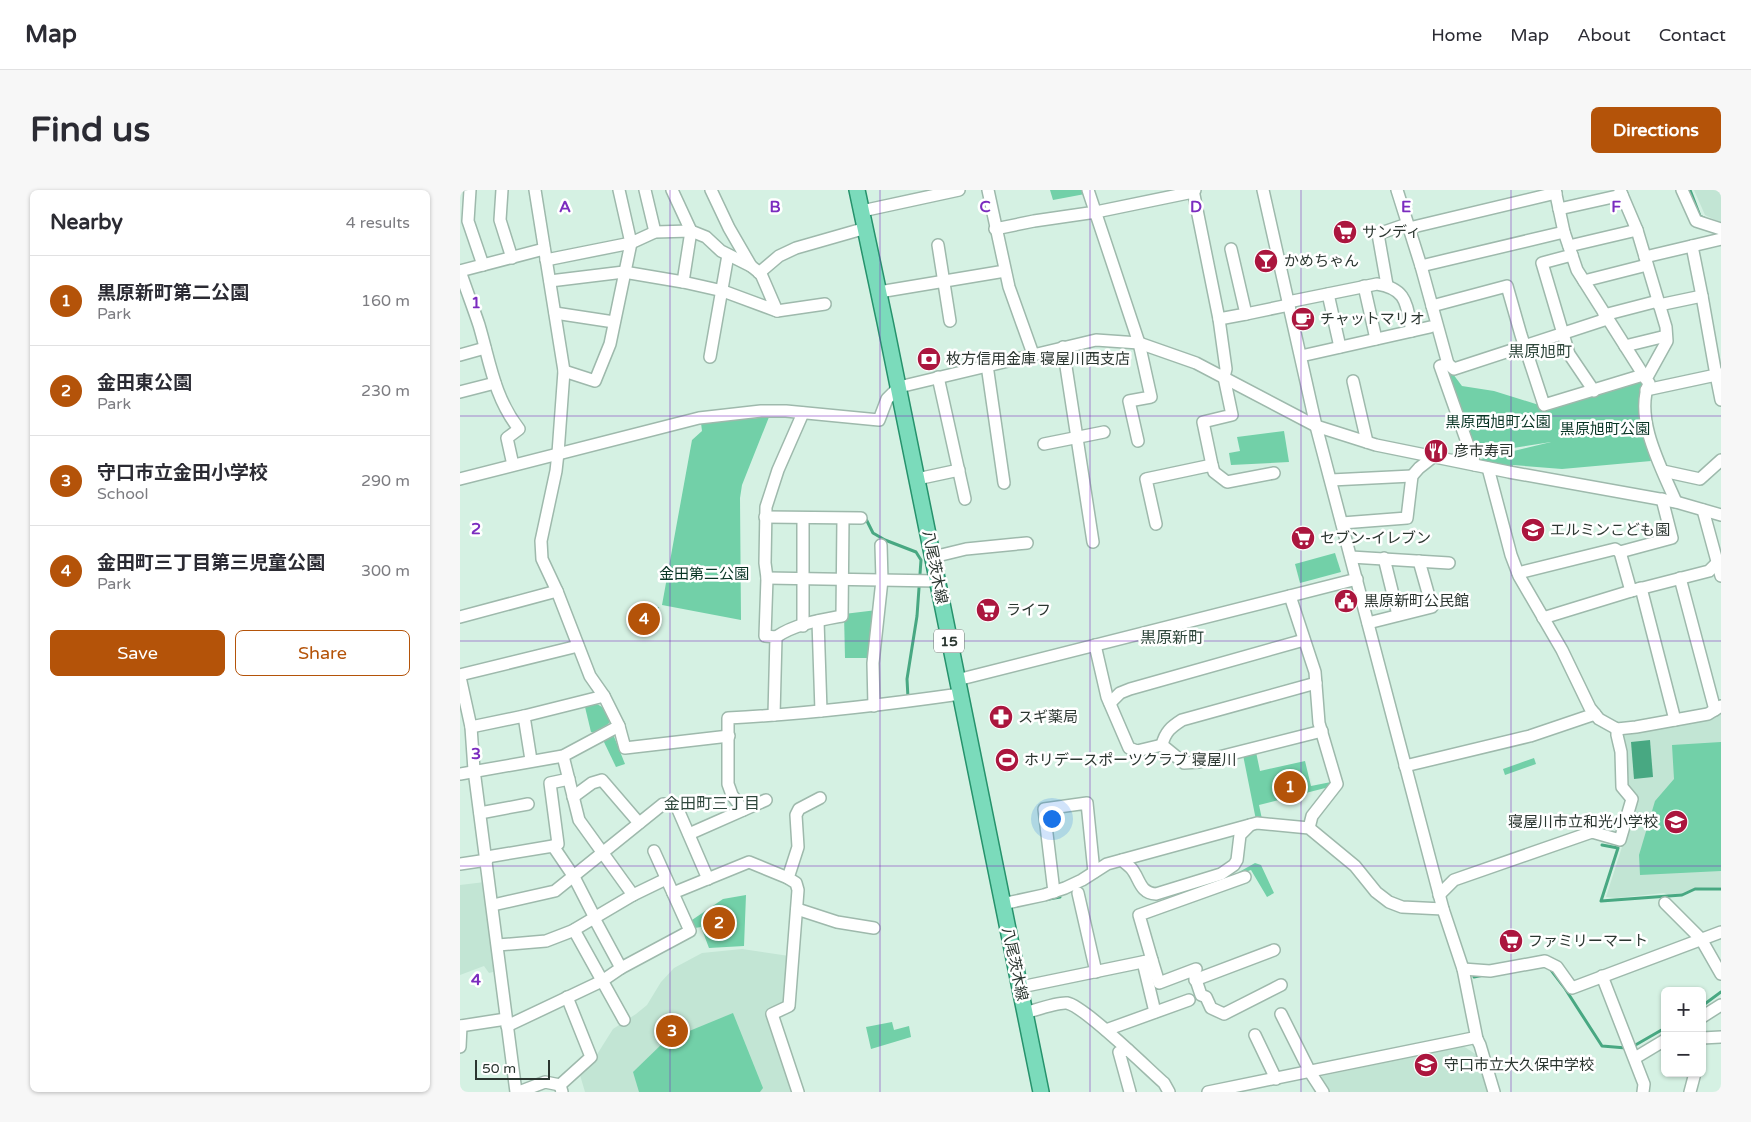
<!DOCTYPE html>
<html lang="en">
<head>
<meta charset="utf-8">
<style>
	:root { --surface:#fff; --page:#f7f7f7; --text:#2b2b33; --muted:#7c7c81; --line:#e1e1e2; --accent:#b45309 }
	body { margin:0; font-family:"Varela Round","Noto Sans JP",sans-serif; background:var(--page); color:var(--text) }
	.controls { position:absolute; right:15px; bottom:15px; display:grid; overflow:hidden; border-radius:8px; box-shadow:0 1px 4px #0004 }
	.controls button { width:45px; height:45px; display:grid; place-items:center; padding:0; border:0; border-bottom:1px solid var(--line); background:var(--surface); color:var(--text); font:25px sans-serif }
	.scale { position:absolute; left:15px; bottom:12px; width:75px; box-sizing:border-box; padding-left:5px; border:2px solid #2b3630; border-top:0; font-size:14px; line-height:18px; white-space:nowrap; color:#2b3630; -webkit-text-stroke:4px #fff; paint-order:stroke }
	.you { position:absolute; left:591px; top:628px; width:18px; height:18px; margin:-12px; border:4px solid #fff; border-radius:50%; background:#1a73e8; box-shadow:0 0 0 8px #1a73e833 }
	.badge { display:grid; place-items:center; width:32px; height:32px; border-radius:50%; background:var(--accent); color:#fff; font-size:16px; font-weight:700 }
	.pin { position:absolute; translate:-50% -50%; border:2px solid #fff; box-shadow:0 1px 5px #0006 }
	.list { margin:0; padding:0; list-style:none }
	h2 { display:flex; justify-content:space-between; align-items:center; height:65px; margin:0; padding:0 20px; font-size:21px }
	h2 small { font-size:16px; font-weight:400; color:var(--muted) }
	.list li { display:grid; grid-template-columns:32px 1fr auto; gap:15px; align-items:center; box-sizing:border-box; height:90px; padding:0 20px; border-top:1px solid var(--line) }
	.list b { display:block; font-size:19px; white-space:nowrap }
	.list p { margin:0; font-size:16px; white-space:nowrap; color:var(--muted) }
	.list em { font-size:16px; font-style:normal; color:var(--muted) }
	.actions { display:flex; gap:10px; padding:15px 20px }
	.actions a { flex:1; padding:11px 0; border:1px solid var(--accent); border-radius:8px; text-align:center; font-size:18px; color:var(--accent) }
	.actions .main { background:var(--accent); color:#fff }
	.map { position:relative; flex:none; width:1261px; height:902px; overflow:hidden; border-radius:8px }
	header { display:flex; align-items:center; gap:30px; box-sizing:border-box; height:70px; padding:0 25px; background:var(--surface); border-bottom:1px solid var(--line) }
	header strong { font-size:24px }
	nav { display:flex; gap:28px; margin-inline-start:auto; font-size:18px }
	.intro { display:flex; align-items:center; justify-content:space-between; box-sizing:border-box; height:120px; padding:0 30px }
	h1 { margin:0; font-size:35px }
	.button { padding:12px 22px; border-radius:8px; background:var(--accent); color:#fff; font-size:18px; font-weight:700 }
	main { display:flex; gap:30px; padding:0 30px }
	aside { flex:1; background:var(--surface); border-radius:8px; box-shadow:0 1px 4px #0004 }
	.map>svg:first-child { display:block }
	.built { fill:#c2e5d4 }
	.green { fill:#72d0a8 }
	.water { fill:#48a882 }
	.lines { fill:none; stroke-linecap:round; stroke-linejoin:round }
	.stream { stroke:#48a882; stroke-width:3 }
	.minor-casing { stroke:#9eb9ac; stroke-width:14 }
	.major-casing { stroke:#26926c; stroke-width:18 }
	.minor { stroke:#fff; stroke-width:11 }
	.major { stroke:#7bdbbb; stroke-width:15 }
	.grid { fill:none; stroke:#7b2cbf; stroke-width:1; stroke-opacity:0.55 }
	.labels { text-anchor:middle; stroke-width:5; stroke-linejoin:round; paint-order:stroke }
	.shield { fill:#fff; stroke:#6b726e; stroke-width:1 }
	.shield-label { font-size:14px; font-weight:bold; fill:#2b3630 }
	.poi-label { font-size:15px; fill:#2b3630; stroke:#fff; text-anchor:start }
	.park-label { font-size:15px; fill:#093525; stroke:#fff }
	.street-label { font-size:15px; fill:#2b3630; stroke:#fff }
	.neighbourhood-label { font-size:16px; fill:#2f473c; stroke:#fff }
	.grid-label { font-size:16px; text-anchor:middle; font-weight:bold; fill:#7b2cbf; stroke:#fff; stroke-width:5; stroke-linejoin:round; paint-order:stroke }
</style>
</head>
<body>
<header>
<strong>Map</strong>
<nav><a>Home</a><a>Map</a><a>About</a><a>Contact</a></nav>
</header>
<div class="intro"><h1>Find us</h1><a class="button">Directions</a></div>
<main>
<aside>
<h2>Nearby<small>4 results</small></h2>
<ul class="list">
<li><span class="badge">1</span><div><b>黒原新町第二公園</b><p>Park</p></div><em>160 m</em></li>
<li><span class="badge">2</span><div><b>金田東公園</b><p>Park</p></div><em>230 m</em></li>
<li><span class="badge">3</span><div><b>守口市立金田小学校</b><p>School</p></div><em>290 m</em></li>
<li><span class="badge">4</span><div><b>金田町三丁目第三児童公園</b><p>Park</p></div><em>300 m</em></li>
</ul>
<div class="actions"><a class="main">Save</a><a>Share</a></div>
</aside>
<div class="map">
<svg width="1261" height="902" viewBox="0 0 1261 902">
	<rect width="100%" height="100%" fill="#d5f1e3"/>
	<g class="built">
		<path d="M1234,0H1261V33L1245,25Z"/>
		<path d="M1261,524V697L1236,698L1222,703L1208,705L1204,703L1156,708L1146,707L1176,613L1177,604L1168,596L1167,589L1162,549L1165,544L1194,538L1227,534Z"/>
		<path d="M25,692L37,781L29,783L24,776L0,785V695Z"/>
		<path d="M282,759L329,766L324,813L308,818L334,902H125L120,885L131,874L153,839L176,824L187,815L201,792L214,778L242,763Z"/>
		<path d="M1003,856L1017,865L1029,902H869L861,888L862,886Z"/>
	</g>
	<g class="green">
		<path d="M590,0H624L625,4L593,10Z"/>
		<path d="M985,180H988L993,184L1002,196L1034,201L1079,215L1182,189L1184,193C1175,224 1183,241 1191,271L1102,279L1053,275V277L1022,271L1021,269L1091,252L1053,258L1025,266L1019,265Z"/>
		<path d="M309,227L282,295L280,308L281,430L202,415L232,250L242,241L241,233Z"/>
		<path d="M824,241L829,272L771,275L769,263L780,261L777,247Z"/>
		<path d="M875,363L881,382L840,393L835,374Z"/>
		<path d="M199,417L196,437L194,433L179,442L170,425Z"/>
		<path d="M417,420L412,468H385L384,424Z"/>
		<path d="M136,514C144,516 147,524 150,532L147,535L134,542H131L125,517Z"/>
		<path d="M153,544L165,574L156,577L143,550Z"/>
		<path d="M1261,552V681L1180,685L1179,665L1195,611L1214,589L1212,555Z"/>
		<path d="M796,562L800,581L845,571L851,596L871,592L869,597L799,615L802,629L796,630L783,565Z"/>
		<path d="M1074,568L1076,574L1045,585L1043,579Z"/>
		<path d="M795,673L801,675L814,703L807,707L791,680L779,684V682Z"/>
		<path d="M286,705L284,756L249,758L241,737L235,738L232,730L263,709Z"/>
		<path d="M273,823L303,898L300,902H179L173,882L205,851Z"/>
		<path d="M432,832L434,840L449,836L451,847L411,859L406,837Z"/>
	</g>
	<path class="water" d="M1190,550L1193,587L1174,589L1171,552Z"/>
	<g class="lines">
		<g class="stream">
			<path d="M1230,0L1240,26L1244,28"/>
			<path d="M405,327L413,343L425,350L456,362L461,370L457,426L447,489L448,508"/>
			<path d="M1142,655L1158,658L1141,711L1222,705L1235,699H1261"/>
			<path d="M589,709L600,707"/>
			<path d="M1091,780L1104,797L1142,856L1166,858"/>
			<path d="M1014,787L1024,785"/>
			<path d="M1242,816L1261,802"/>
			<path d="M1172,857L1205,838"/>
		</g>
		<g class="minor-casing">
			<g id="minor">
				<path d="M10,0L8,31L23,75"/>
				<path d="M42,0L40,30L52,68"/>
				<path d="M185,0L195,42"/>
				<path d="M212,0L231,41L223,92"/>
				<path d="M528,0L549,97L573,164"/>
				<path d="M628,0L679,153L691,207L669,211L678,251"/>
				<path d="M733,0L759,129L766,179L764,187L772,225L743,232L752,275"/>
				<path d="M803,0L856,236L983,719L1003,779L1017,849"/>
				<path d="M937,0L961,76L988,174L980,176L1015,275"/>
				<path d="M1095,0L1104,42L1117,80L1186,189"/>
				<path d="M1160,0L1177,40L1206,137L1207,151L1186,189L1189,193C1174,229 1202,279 1216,312"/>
				<path d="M1222,0L1236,31L1261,39"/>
				<path d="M1099,19L1162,5"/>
				<path d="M402,21L499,0"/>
				<path d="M949,38L1096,3"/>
				<path d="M535,39L574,31L636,22L733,2L735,0"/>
				<path d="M478,55L490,131"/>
				<path d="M1109,56L1177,40"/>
				<path d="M1112,65L1082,73L1109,164L1134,201"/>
				<path d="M1185,67L1261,49"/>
				<path d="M86,70L171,53L195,42L231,41L246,47L261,61L291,76"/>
				<path d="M961,76L1104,42"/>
				<path d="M0,81C6,99 13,117 19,135C30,172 34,207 59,239L47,248L53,275"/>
				<path d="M0,81L84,59"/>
				<path d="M299,83L319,66L336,58L406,38"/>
				<path d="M90,91L164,82L223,92L263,101L317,121L301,84L291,76L269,38L251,0"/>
				<path d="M1124,91L1187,75"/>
				<path d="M927,95L918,44L947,34"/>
				<path d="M904,96L916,149"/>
				<path d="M419,102L545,81"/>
				<path d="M868,104L880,157"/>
				<path d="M828,112L917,94C948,99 946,115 952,141"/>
				<path d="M1199,115L1242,106"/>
				<path d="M972,116L1047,96L1061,145L1084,215L1183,185"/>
				<path d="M317,121L365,114"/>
				<path d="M95,123L154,132"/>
				<path d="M786,124L829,115"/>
				<path d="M1144,125L1198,111"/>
				<path d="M759,129L786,124L771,59"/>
				<path d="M1165,156L1206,146"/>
				<path d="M603,157L633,352"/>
				<path d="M0,165L25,158"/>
				<path d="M841,166L970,137"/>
				<path d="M250,167L268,65"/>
				<path d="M988,174L994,179L1147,129"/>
				<path d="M527,175L544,293"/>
				<path d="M104,181L135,191L150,154L171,53L159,0"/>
				<path d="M1261,184L1256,185L1261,210"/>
				<path d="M478,187L505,309"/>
				<path d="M893,191L907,252"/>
				<path d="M1186,200L1256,185L1242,106L1232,56"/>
				<path d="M0,202L35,193"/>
				<path d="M584,254L644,242"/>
				<path d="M1028,278L1051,365L1059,386L1102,460L1130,518L1139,529L1157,539L1176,537L1248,524L1261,516"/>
				<path d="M1203,281L1240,289L1261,270"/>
				<path d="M0,289L239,228L301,221H326L419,230L427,209L439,197L636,150L679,153L736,173L856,236L916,255L1049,282L1216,312L1261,325"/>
				<path d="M457,289L499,280"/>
				<path d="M871,290L952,286"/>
				<path d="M1243,320L1261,386"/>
				<path d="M305,327L401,328"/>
				<path d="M343,328V436"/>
				<path d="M882,333L947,328L952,286L959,278L973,267"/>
				<path d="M696,334L686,289L752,275L754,282L767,292L814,283"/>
				<path d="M1160,362L1171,401L1181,398L1215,530"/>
				<path d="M473,367L506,359L567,353"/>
				<path d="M891,367L989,373"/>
				<path d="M924,368L938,425"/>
				<path d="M1058,383L1155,359L1160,362L1212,348L1202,309"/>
				<path d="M307,388L477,391"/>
				<path d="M1220,388L1255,520"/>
				<path d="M830,406L855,482L859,533L877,594L852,626L849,638"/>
				<path d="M0,427L97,401"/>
				<path d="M1083,428L1171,401L1249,381L1257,373L1261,371"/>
				<path d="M358,431L361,521"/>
				<path d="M908,433L972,417L959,371"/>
				<path d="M316,447C335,434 360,430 382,426L383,329"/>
				<path d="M635,455L647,507L669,558L677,561L702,555L724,573L739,572L862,541"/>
				<path d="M0,485L118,456"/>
				<path d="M0,487L11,537L14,580L56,902"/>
				<path d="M497,490L897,389"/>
				<path d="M650,513L660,503L670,499L844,450"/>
				<path d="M414,516L413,473L422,390L421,355"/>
				<path d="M314,525L316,447L305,446L307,388L305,373L306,317L318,280L343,223"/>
				<path d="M64,526L144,506"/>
				<path d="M159,536L165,558L269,546"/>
				<path d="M11,537L64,526L71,570"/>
				<path d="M702,555C705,542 711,537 722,530L856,493"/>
				<path d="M103,566L119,630L173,705"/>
				<path d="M945,576L1070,546L1135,524"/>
				<path d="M0,584L103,566L159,536L144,506L130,486L97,401L82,369L81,351L96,281L98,263L104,181L75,0"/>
				<path d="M113,607L132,593L142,590L179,633"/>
				<path d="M283,620L272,605L268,594V528C346,524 423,515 500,504"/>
				<path d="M20,623L68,614"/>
				<path d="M229,644L306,610"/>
				<path d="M93,656L98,654L90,593L109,589"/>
				<path d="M27,667L93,656L114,687L135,728"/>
				<path d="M662,670C665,673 668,675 671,678C680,688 679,703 696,704L761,684L774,675L777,670L780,645L790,635"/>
				<path d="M0,674L27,670"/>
				<path d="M594,702L584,619L627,613L634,682"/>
				<path d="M213,703L289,672L328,688"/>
				<path d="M618,703L636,782"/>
				<path d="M979,705L994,690L1132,642L1160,650L1172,609L1162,597L1161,562L1157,545V539"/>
				<path d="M1205,713L1241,749L1261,784"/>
				<path d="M542,714L584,705L605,698L622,690L647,674L797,633L849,638L895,676L916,702L929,712L942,717L983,719"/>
				<path d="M33,715L95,701L203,614L216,615L248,689"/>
				<path d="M337,719L377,732L414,738"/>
				<path d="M134,728L161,778"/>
				<path d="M114,740L164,830"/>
				<path d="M38,755L86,751L112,741L173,705L206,689"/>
				<path d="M692,770L679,725L785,687"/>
				<path d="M683,772L695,822"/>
				<path d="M1003,779L1030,781L1085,771L1097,777L1112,798L1261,742"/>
				<path d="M733,781L741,805L746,807L751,818L764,824L821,795"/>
				<path d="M1142,786L1184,894L1183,902"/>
				<path d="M735,790L814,760"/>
				<path d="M561,797L692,770L699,793L736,779"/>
				<path d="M565,823C576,820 597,812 607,813C624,816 688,879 704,893L709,902"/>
				<path d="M821,824L850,882L863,902"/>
				<path d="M1242,827L1261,815"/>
				<path d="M0,836L46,829"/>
				<path d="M47,836L142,791L161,778L230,741L194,661"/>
				<path d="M646,840L729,810"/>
				<path d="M795,845L816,889"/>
				<path d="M1242,848L1261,847"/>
				<path d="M0,857L1,836"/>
				<path d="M668,860L659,862L670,902"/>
				<path d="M1175,868L1205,850"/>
				<path d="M59,902L85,892L100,895"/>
				<path d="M102,902L100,895L131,867L107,807"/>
				<path d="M338,902L312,824L329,816L338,700L336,693L328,688L338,657L336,625L339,619L360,608"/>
				<path d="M748,902L1013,848L1017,849L1020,855L1034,902"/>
				<path d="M1230,902L1235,883"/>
			</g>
		</g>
		<g class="major-casing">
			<path id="major" d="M397,0L425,132L581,902"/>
		</g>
		<use href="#minor" class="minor"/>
		<use href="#major" class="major"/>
	</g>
	<path class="grid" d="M210,0V902M420,0V902M630,0V902M841,0V902M1051,0V902M0,226H1261M0,451H1261M0,676H1261"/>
	<defs>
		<g id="supermarket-disc" transform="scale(1.25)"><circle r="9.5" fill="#ab163e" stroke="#fff"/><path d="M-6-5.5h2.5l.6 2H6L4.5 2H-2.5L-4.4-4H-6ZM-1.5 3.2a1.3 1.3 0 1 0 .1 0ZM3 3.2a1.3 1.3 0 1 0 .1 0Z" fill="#fff"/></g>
		<g id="bar-disc" transform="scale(1.25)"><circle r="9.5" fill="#ab163e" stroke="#fff"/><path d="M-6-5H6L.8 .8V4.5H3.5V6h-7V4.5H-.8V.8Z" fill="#fff"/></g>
		<g id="cafe-disc" transform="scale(1.25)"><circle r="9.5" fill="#ab163e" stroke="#fff"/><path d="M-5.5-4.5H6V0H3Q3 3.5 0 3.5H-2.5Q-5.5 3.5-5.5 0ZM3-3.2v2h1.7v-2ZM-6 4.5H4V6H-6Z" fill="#fff"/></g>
		<g id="bank-disc" transform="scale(1.25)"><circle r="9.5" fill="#ab163e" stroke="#fff"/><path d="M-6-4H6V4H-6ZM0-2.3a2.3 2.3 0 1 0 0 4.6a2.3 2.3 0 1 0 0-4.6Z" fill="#fff"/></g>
		<g id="restaurant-disc" transform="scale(1.25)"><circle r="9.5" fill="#ab163e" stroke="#fff"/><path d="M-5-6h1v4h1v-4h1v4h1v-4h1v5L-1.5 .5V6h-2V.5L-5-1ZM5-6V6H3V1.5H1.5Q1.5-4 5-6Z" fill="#fff"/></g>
		<g id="school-disc" transform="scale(1.25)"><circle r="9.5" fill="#ab163e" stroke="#fff"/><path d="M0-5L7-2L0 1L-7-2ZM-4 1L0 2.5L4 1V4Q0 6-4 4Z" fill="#fff"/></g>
		<g id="civic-disc" transform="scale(1.25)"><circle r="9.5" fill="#ab163e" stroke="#fff"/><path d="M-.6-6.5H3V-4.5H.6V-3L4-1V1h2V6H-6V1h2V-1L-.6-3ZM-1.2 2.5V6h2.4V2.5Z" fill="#fff"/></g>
		<g id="pharmacy-disc" transform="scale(1.25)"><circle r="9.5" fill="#ab163e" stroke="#fff"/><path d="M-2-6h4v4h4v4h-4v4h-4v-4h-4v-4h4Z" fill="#fff"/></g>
		<g id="stadium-disc" transform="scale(1.25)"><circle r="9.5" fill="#ab163e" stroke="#fff"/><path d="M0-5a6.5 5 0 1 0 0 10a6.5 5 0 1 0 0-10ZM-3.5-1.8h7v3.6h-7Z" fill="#fff"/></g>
	</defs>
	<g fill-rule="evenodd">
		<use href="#supermarket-disc" x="885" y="42"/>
		<use href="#bar-disc" x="806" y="71"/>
		<use href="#cafe-disc" x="843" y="129"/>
		<use href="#bank-disc" x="469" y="169"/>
		<use href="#restaurant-disc" x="976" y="261"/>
		<use href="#school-disc" x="1073" y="340"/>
		<use href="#supermarket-disc" x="843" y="348"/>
		<use href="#civic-disc" x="886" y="411"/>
		<use href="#supermarket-disc" x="528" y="420"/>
		<use href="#pharmacy-disc" x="541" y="527"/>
		<use href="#stadium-disc" x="547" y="570"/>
		<use href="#school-disc" x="1216" y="632"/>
		<use href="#supermarket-disc" x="1051" y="751"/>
		<use href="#school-disc" x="966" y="875"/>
	</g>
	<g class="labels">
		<rect class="shield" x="474" y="439.5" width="30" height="23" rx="4"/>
		<g class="shield-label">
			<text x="489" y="456">15</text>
		</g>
		<g class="poi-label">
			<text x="902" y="47">サンディ</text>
			<text x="824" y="76">かめちゃん</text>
			<text x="860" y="134">チャットマリオ</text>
			<text x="486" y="174">枚方信用金庫 寝屋川西支店</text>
			<text x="994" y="266">彦市寿司</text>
			<text x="1090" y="345">エルミンこども園</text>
			<text x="860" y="353">セブン-イレブン</text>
			<text x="904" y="416">黒原新町公民館</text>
			<text x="546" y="425">ライフ</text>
			<text x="558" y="532">スギ薬局</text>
			<text x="564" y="575">ホリデースポーツクラブ 寝屋川</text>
			<text x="1198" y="637" text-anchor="end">寝屋川市立和光小学校</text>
			<text x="1068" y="756">ファミリーマート</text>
			<text x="984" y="880">守口市立大久保中学校</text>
		</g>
		<g class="park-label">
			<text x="1038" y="237">黒原西旭町公園</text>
			<text x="1145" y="244">黒原旭町公園</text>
			<text x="244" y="389">金田第二公園</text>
		</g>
		<g class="street-label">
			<text transform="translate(475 377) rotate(79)" y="5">八尾茨木線</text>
			<text transform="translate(555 774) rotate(78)" y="5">八尾茨木線</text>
		</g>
		<g class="neighbourhood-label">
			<text x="1080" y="167">黒原旭町</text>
			<text x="712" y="453">黒原新町</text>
			<text x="252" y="619">金田町三丁目</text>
		</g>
	</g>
	<g class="grid-label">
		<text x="105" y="22">A</text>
		<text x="315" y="22">B</text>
		<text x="525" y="22">C</text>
		<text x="736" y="22">D</text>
		<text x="946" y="22">E</text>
		<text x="1156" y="22">F</text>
		<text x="16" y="118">1</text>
		<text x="16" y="344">2</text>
		<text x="16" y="569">3</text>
		<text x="16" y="795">4</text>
	</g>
</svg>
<div class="controls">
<button>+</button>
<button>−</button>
</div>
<div class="scale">50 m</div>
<div class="you"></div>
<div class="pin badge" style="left:830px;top:597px">1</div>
<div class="pin badge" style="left:259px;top:733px">2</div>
<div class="pin badge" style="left:212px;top:841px">3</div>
<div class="pin badge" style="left:184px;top:429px">4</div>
</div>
</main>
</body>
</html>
